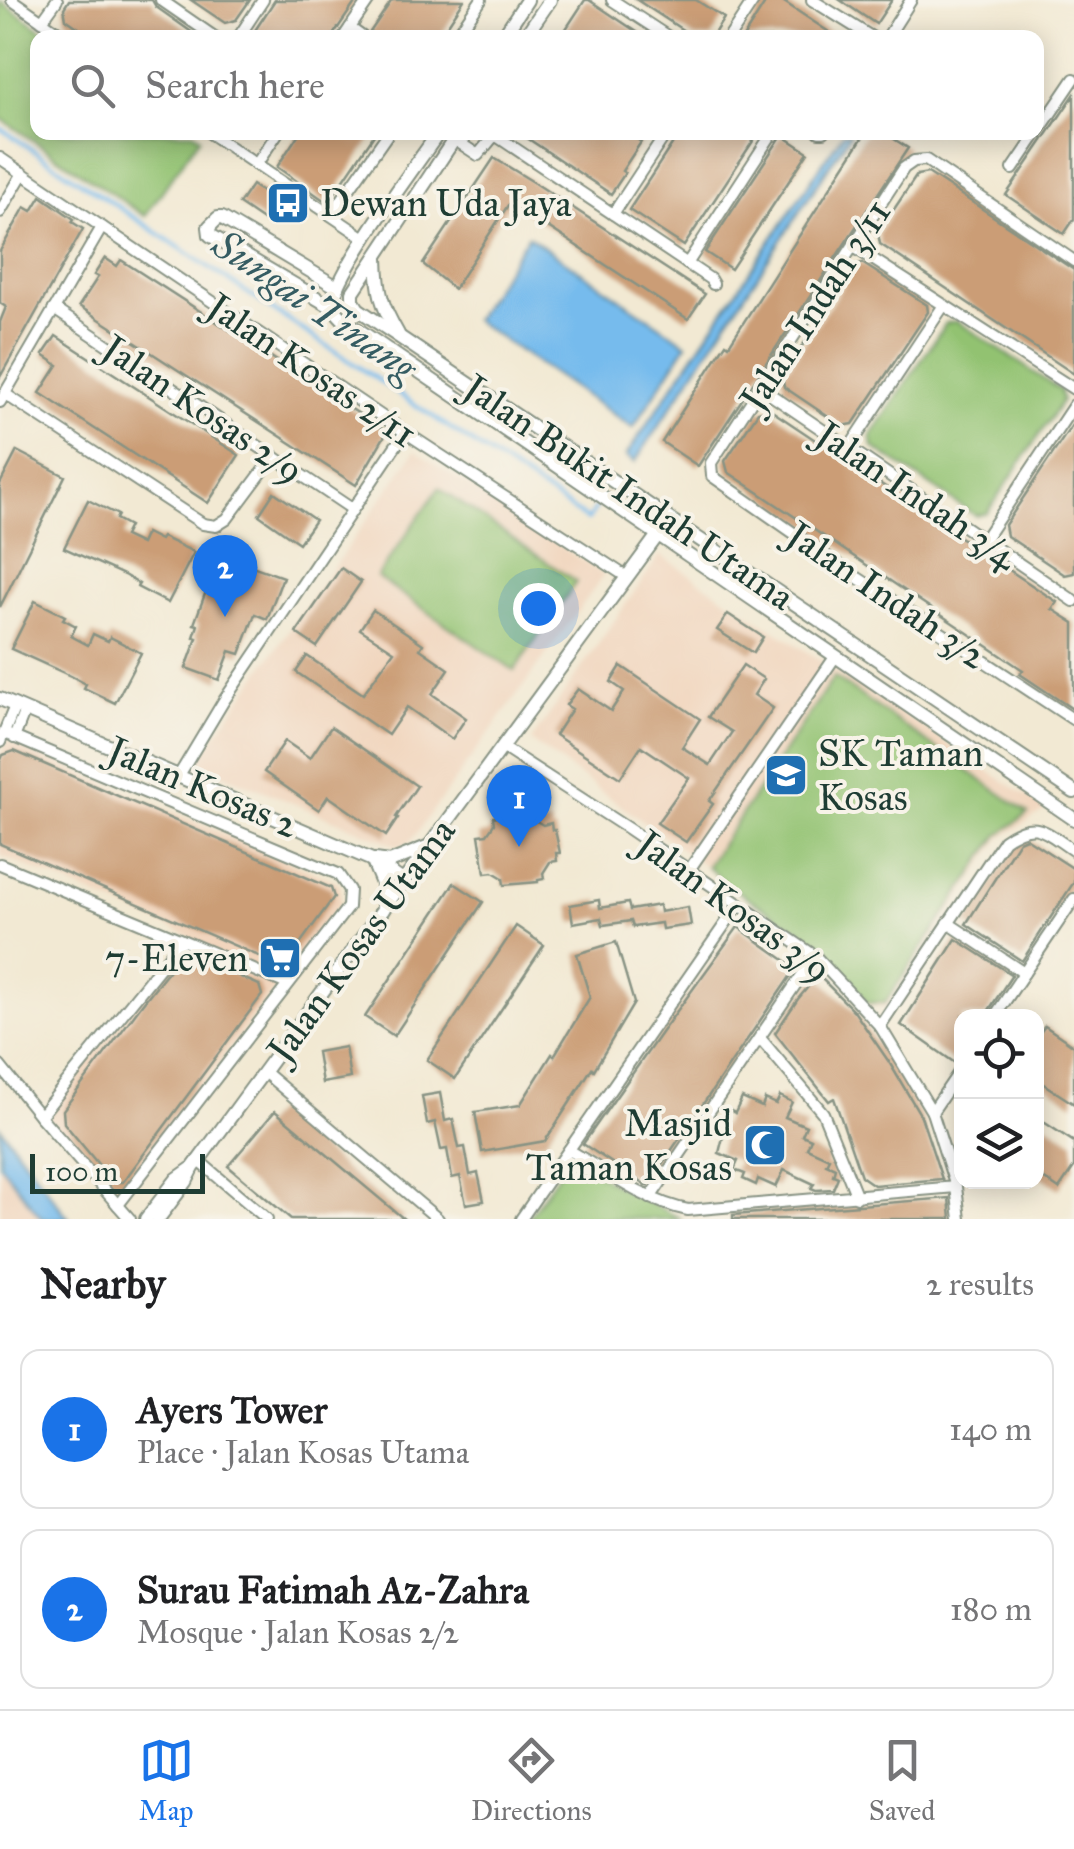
<!DOCTYPE html>
<html lang="en">
<head>
<meta charset="utf-8">
<style>
	:root { --surface:#fff; --page:#f2f2f2; --text:#202124; --muted:#757577; --line:#e0e0e0; --accent:#1a73e8 }
	body { margin:0; font-family:"IM FELL Great Primer",serif; background:var(--page); color:var(--text) }
	.controls { position:absolute; right:30px; bottom:30px; display:grid; overflow:hidden; border-radius:20px; box-shadow:0 5px 25px #0003 }
	.controls button { width:90px; height:90px; display:grid; place-items:center; padding:0; border:0; border-bottom:2px solid var(--line); background:var(--surface); color:var(--text); font:50px sans-serif }
	.scale { position:absolute; left:30px; bottom:25px; width:175px; box-sizing:border-box; padding-left:10px; border:5px solid #1f3d34; border-top:0; font-size:28px; line-height:35px; white-space:nowrap; color:#1f3d34; -webkit-text-stroke:8px #f7f3e8; paint-order:stroke }
	.you { position:absolute; left:538px; top:608px; width:35px; height:35px; margin:-25px; border:8px solid #fff; border-radius:50%; background:#1a73e8; box-shadow:0 0 0 15px #1a73e833 }
	.badge { display:grid; place-items:center; width:65px; height:65px; border-radius:50%; background:var(--accent); color:#fff; font-size:32px; font-weight:700 }
	.pin { position:absolute; translate:-50% -82px; filter:drop-shadow(0 2px 5px #0008) }
	.pin::after { content:''; position:absolute; top:52px; width:35px; height:30px; background:inherit; clip-path:polygon(0 0,100% 0,50% 100%) }
	.list { margin:0; padding:0; list-style:none }
	h2 { display:flex; justify-content:space-between; align-items:center; height:130px; margin:0; padding:0 40px; font-size:42px }
	h2 small { font-size:32px; font-weight:400; color:var(--muted) }
	.list li { display:grid; grid-template-columns:65px 1fr auto; gap:30px; align-items:center; box-sizing:border-box; height:160px; margin:0 20px 20px; padding:0 20px; border:2px solid var(--line); border-radius:20px }
	.list b { display:block; font-size:38px; white-space:nowrap }
	.list p { margin:0; font-size:32px; white-space:nowrap; color:var(--muted) }
	.list em { font-size:32px; font-style:normal; color:var(--muted) }
	.icon { flex:none; width:55px; height:55px; fill:none; stroke:currentColor; stroke-width:2; stroke-linecap:round; stroke-linejoin:round }
	.map { position:relative; flex:none; width:1074px; height:1219px; overflow:hidden }
	.search { position:absolute; background:var(--surface); box-shadow:0 5px 25px #0003; left:30px; right:30px; top:30px; height:110px; display:flex; align-items:center; gap:25px; box-sizing:border-box; padding:0 35px; border-radius:20px; color:var(--muted); font-size:38px }
	.sheet { height:490px; background:var(--surface) }
	nav { display:flex; justify-content:space-around; align-items:center; box-sizing:border-box; height:140px; border-top:2px solid var(--line); background:var(--surface); font-size:28px; color:var(--muted) }
	nav a { display:grid; justify-items:center; gap:5px }
	nav .on { color:var(--accent) }
	.map>svg:first-child { display:block }
	.built { fill:#f1d5bd }
	.green { fill:#92c271; stroke:#588052; stroke-width:2.5 }
	.water { fill:#76bbed; stroke:#4a7c90; stroke-width:2.5 }
	.lines { fill:none; stroke-linecap:round; stroke-linejoin:round }
	.stream { stroke:#76bbed; stroke-width:4 }
	.building { fill:#cb9d76 }
	.minor-casing { stroke:#889384; stroke-width:14 }
	.tertiary-casing { stroke:#889384; stroke-width:16 }
	.minor { stroke:#fff; stroke-width:10 }
	.tertiary { stroke:#fff; stroke-width:12 }
	.labels { text-anchor:middle; stroke-width:8; stroke-linejoin:round; paint-order:stroke }
	.poi-label { font-size:38px; fill:#1f3d34; stroke:#f7f3e8; text-anchor:start }
	.street-label { font-size:38px; fill:#1f3d34; stroke:#f7f3e8 }
	.water-label { font-size:40px; font-style:italic; fill:#355c62; stroke:#f7f3e8 }
</style>
</head>
<body>
<div class="map">
<svg width="1074" height="1219" viewBox="0 0 1074 1219">
	<rect width="100%" height="100%" fill="#f7f3e8"/>
	<filter id="ink" filterUnits="userSpaceOnUse"><feTurbulence type="fractalNoise" baseFrequency=".01" numOctaves="2"/><feDisplacementMap in="SourceGraphic" scale="20" xChannelSelector="R" yChannelSelector="G"/><feConvolveMatrix kernelMatrix="1 2 1 2 8 2 1 2 1" color-interpolation-filters="sRGB"/></filter>
	<filter id="wash" filterUnits="userSpaceOnUse"><feTurbulence type="fractalNoise" baseFrequency=".0048" numOctaves="4" result="noise"/><feDisplacementMap in="SourceGraphic" scale="40" xChannelSelector="R" yChannelSelector="G"/><feGaussianBlur stdDeviation="2.25" result="paint"/><feColorMatrix in="noise" values="0 0 0 0 0 0 0 0 0 0 0 0 0 0 0 0 0 1.4 0 .05"/><feComposite in="paint" operator="in"/></filter>
	<g filter="url(#wash)">
		<rect width="100%" height="100%" fill="#f2e9d3"/>
		<g class="built">
			<path d="M415,451L604,575L410,842L398,846L203,766L201,756Z"/>
			<path d="M660,555L1046,809L1001,838L885,1007L866,1006L825,952L531,741Z"/>
			<path d="M7,741L339,883L341,901L117,1198L46,1115L190,936L0,855V758Z"/>
			<path d="M0,1164L4,1169L42,1219H0Z"/>
		</g>
		<g class="green">
			<path d="M0,1L53,37L38,38V132H193L200,137L145,216L0,118Z"/>
			<path d="M957,321L1060,390L1062,401L987,513L976,516L873,447L871,436L946,323Z"/>
			<path d="M439,488L576,582L514,671L377,577Z"/>
			<path d="M834,677L1028,813L998,836L885,1003H867L827,948L726,884L707,866Z"/>
			<path d="M578,1162L617,1186L682,1219H527L565,1164Z"/>
		</g>
		<g class="water">
			<path d="M843,133H851L635,462L626,456Z"/>
			<path d="M528,236L687,344L633,428L474,320Z"/>
			<path d="M0,1127L69,1219H42L0,1164Z"/>
		</g>
		<g class="lines">
			<path class="stream" d="M0,128L588,520L595,509"/>
		</g>
		<g id="blocks">
			<g class="building">
				<path d="M69,0H152L156,7L200,38H93L66,19L64,8Z"/>
				<path d="M191,0H250L236,20L225,23Z"/>
				<path d="M275,0H357L331,38H250Z"/>
				<path d="M392,0H464L439,38H373L370,32Z"/>
				<path d="M585,0H589L646,38H560Z"/>
				<path d="M637,0H696L724,18L711,38H695Z"/>
				<path d="M767,0H781L838,38H743Z"/>
				<path d="M840,0H892L876,24Z"/>
				<path d="M1074,95V219L1064,234L1006,195Z"/>
				<path d="M300,132H376L328,203L277,167Z"/>
				<path d="M518,132H627L641,142L622,171L625,173L611,194Z"/>
				<path d="M680,132H759L684,246L629,210Z"/>
				<path d="M866,132H883L908,148L698,466L662,442L726,343L729,345Z"/>
				<path d="M782,135L808,152L731,269L705,252Z"/>
				<path d="M494,158L535,183L705,294L688,319L510,202L454,289L423,264Z"/>
				<path d="M928,173L1074,270V374L880,244L878,233L917,175Z"/>
				<path d="M252,185L280,204L267,223L239,204Z"/>
				<path d="M41,196L74,219L72,222L83,229L0,377V322L6,307L0,303V251L25,207L32,211Z"/>
				<path d="M105,258L117,266L121,260L387,432L356,485L79,306L98,277L94,275Z"/>
				<path d="M862,263L927,305L928,312L853,424L842,426L784,387L782,376L857,264Z"/>
				<path d="M56,336L239,455L208,503L40,393L58,365L43,355Z"/>
				<path d="M769,409L1057,602L1052,609L1074,623V710L1020,674L1023,670L728,472L725,461L746,430L758,412Z"/>
				<path d="M1074,422V573L1065,575L1007,536L1005,525Z"/>
				<path d="M17,451L65,476L0,607V484Z"/>
				<path d="M274,492L315,520L299,543L259,515Z"/>
				<path d="M88,500L118,515L116,519L129,526L124,536L141,544L146,533L160,540L162,537L194,552L168,603L137,587L139,584L124,575L64,548Z"/>
				<path d="M227,557L283,577L267,619L255,614L240,654L230,651L219,680L186,668L197,638L194,637L198,625L194,624L209,583L216,585Z"/>
				<path d="M341,568L361,582L317,647L296,633Z"/>
				<path d="M35,601L65,616L63,619L76,626L71,636L88,645L93,634L108,641L110,637L141,653L115,703L84,688L86,684L71,676L11,649Z"/>
				<path d="M373,610L423,644L420,649L449,669L432,694L466,718L452,739L407,707L388,735L296,672L307,656L363,694L394,651L360,629Z"/>
				<path d="M728,614L763,637L753,653L717,630Z"/>
				<path d="M743,665L764,679L754,695L773,708L709,801L713,804L686,842L657,823L689,778L641,746L620,778L555,735L572,709L566,705L578,689L611,711L624,691L611,682L621,666L700,719L682,747L710,765L732,732L708,717Z"/>
				<path d="M331,727L417,786L396,817L398,818L386,836L328,796L319,810L264,772L285,741L310,758Z"/>
				<path d="M14,751L331,888L334,897L288,960L275,963L0,844V762L3,755Z"/>
				<path d="M524,809V811L531,810L533,819L543,825L551,823L552,830H555L560,853H556L557,861L550,862L543,873L544,879L538,880V882L504,885L503,878L493,872L485,873L479,835L487,834L494,824L493,817L500,816V813Z"/>
				<path d="M1026,838L1074,869V882L1022,961L966,924L1019,841Z"/>
				<path d="M454,883L483,902L394,1036L365,1017Z"/>
				<path d="M599,900L600,908L628,903L630,910L659,905L660,912L688,907L691,925L662,929L661,923L633,927L631,921L603,925L601,918L573,923L570,905Z"/>
				<path d="M516,926L544,945L455,1079L427,1060Z"/>
				<path d="M738,927L796,968L647,1186L583,1144L661,1033Z"/>
				<path d="M956,939L1012,975L985,1016H962V1053L955,1063L901,1025Z"/>
				<path d="M616,942L634,1003L594,1070L592,1068L545,1141L482,1152L475,1112L520,1105L552,1054L554,1056L590,997L577,954Z"/>
				<path d="M188,954L259,985L262,995L123,1182H113L64,1123L63,1110L142,1004L180,956Z"/>
				<path d="M818,975L854,1011L889,1062L921,1116L942,1179L874,1185L861,1176L834,1098L829,1101L775,1033L798,999Z"/>
				<path d="M1045,1026L1074,1046V1104L1036,1079V1038Z"/>
				<path d="M345,1047L350,1078L322,1083L317,1052Z"/>
				<path d="M440,1093L445,1121L453,1119L459,1148L465,1147L470,1175L478,1173L484,1201L466,1204L460,1176L452,1178L447,1149L441,1150L435,1122L427,1124L422,1096Z"/>
				<path d="M780,1096L792,1102L785,1117L806,1126L802,1135L811,1139L807,1148L829,1158L826,1164L835,1168L833,1175L838,1177L833,1189L816,1190L811,1188L814,1184L784,1170L776,1187L758,1179L756,1185L743,1179L745,1174L734,1170L738,1161L719,1153L723,1137L718,1135L729,1110L735,1113L742,1098L762,1107L765,1099L776,1104Z"/>
				<path d="M275,1111L404,1219H291L228,1166Z"/>
				<path d="M1036,1117L1074,1142V1167L1059,1189L1036,1173Z"/>
				<path d="M949,1198L951,1219H733V1215Z"/>
			</g>
		</g>
	</g>
	<g filter="url(#ink)">
		<use href="#blocks" fill-opacity="0" stroke="#889384" stroke-width="2.5"/>
		<g class="lines">
			<g class="minor-casing">
				<g id="minor">
					<path d="M12,0L67,38"/>
					<path d="M161,0L216,38"/>
					<path d="M612,0L670,38"/>
					<path d="M812,0L873,38"/>
					<path d="M42,21L57,0"/>
					<path d="M350,28L364,38"/>
					<path d="M238,38L263,0"/>
					<path d="M343,38L369,0"/>
					<path d="M455,38L481,0"/>
					<path d="M729,38L754,0"/>
					<path d="M887,38L911,0"/>
					<path d="M208,132L366,239"/>
					<path d="M443,132L478,155L493,137H498L710,279L713,284"/>
					<path d="M819,132H824"/>
					<path d="M0,158L405,432L627,577"/>
					<path d="M256,165L278,132"/>
					<path d="M1013,169L1074,79"/>
					<path d="M0,212L23,173"/>
					<path d="M613,214L667,132"/>
					<path d="M331,215L389,132"/>
					<path d="M854,247L1074,389"/>
					<path d="M1074,261L926,160L914,161L904,168L711,463L712,476L858,578L1074,720"/>
					<path d="M687,264L773,132"/>
					<path d="M54,309L352,509"/>
					<path d="M761,388L1074,601"/>
					<path d="M5,394L203,524L216,526L227,519L274,456"/>
					<path d="M0,402L102,227"/>
					<path d="M849,448L944,305"/>
					<path d="M984,540L1074,405"/>
					<path d="M4,733L338,874L349,890L348,907L118,1205"/>
					<path d="M14,738L25,710"/>
					<path d="M0,742L15,706"/>
					<path d="M502,747L627,828L815,956L880,1026L932,1112L956,1187L960,1219"/>
					<path d="M178,777L223,702L405,432"/>
					<path d="M0,864L287,984"/>
					<path d="M689,870L835,657"/>
					<path d="M948,923L1024,973"/>
					<path d="M995,1016L1074,899"/>
					<path d="M880,1026L1004,840C1036,817 1045,832 1074,851"/>
					<path d="M760,1038L823,1113L857,1197"/>
					<path d="M0,1066L40,1116L130,1219"/>
					<path d="M264,1072L438,1219"/>
					<path d="M932,1112L962,1068"/>
					<path d="M40,1116L182,940"/>
					<path d="M569,1150C607,1172 645,1202 688,1210L956,1187"/>
					<path d="M198,1160L267,1219"/>
					<path d="M650,1198L815,956"/>
					<path d="M521,1219L739,904"/>
				</g>
			</g>
			<g class="tertiary-casing">
				<g id="tertiary">
					<path d="M502,38L527,0"/>
					<path d="M524,38L550,0"/>
					<path d="M459,132L353,292V301L358,309L1074,792"/>
					<path d="M377,258C378,292 381,305 398,334"/>
					<path d="M337,287L222,218H218L209,227L210,235L332,307L344,320C588,485 830,654 1074,819"/>
					<path d="M332,307C334,273 415,167 439,132"/>
					<path d="M0,699L372,860L403,881"/>
					<path d="M375,860L390,862L427,847"/>
					<path d="M373,862L383,886V910"/>
					<path d="M146,1219L177,1179L191,1169"/>
					<path d="M158,1219L186,1182L193,1168L663,528"/>
				</g>
			</g>
			<use href="#minor" class="minor"/>
			<use href="#tertiary" class="tertiary"/>
		</g>
	</g>
	<defs>
		<g id="bus-square" transform="scale(2.25)"><rect x="-9" y="-9" width="18" height="18" rx="4" fill="#1f6fb2" stroke="#f7f3e8"/><path d="M-5-6H5V4H4V6H2V4H-2V6H-4V4H-5ZM-3.5-4V0h7V-4ZM-3.5 1.2v1.5H-2V1.2ZM2 1.2v1.5H3.5V1.2Z" fill="#fff"/></g>
		<g id="school-square" transform="scale(2.25)"><rect x="-9" y="-9" width="18" height="18" rx="4" fill="#1f6fb2" stroke="#f7f3e8"/><path d="M0-5L7-2L0 1L-7-2ZM-4 1L0 2.5L4 1V4Q0 6-4 4Z" fill="#fff"/></g>
		<g id="supermarket-square" transform="scale(2.25)"><rect x="-9" y="-9" width="18" height="18" rx="4" fill="#1f6fb2" stroke="#f7f3e8"/><path d="M-6-5.5h2.5l.6 2H6L4.5 2H-2.5L-4.4-4H-6ZM-1.5 3.2a1.3 1.3 0 1 0 .1 0ZM3 3.2a1.3 1.3 0 1 0 .1 0Z" fill="#fff"/></g>
		<g id="mosque-square" transform="scale(2.25)"><rect x="-9" y="-9" width="18" height="18" rx="4" fill="#1f6fb2" stroke="#f7f3e8"/><path d="M3.5-4.9A6 6 0 1 0 3.5 4.9A5 5 0 1 1 3.5-4.9Z" fill="#fff"/></g>
	</defs>
	<g fill-rule="evenodd">
		<use href="#bus-square" x="288" y="203"/>
		<use href="#school-square" x="786" y="775"/>
		<use href="#supermarket-square" x="280" y="958"/>
		<use href="#mosque-square" x="765" y="1145"/>
	</g>
	<g class="labels">
		<g class="poi-label">
			<text x="320" y="216">Dewan Uda Jaya</text>
			<text x="818" y="766">SK Taman<tspan x="818" dy="44">Kosas</tspan></text>
			<text x="248" y="971" text-anchor="end">7-Eleven</text>
			<text x="732" y="1136" text-anchor="end">Masjid<tspan x="732" dy="44">Taman Kosas</tspan></text>
		</g>
		<g class="street-label">
			<text transform="translate(815 305) rotate(-57)" y="13">Jalan Indah 3/11</text>
			<text transform="translate(312 370) rotate(34)" y="13">Jalan Kosas 2/11</text>
			<text transform="translate(203 409) rotate(34)" y="13">Jalan Kosas 2/9</text>
			<text transform="translate(629 492) rotate(34)" y="13">Jalan Bukit Indah Utama</text>
			<text transform="translate(917 495) rotate(34)" y="13">Jalan Indah 3/4</text>
			<text transform="translate(887 595) rotate(34)" y="13">Jalan Indah 3/2</text>
			<text transform="translate(203 787) rotate(23)" y="13">Jalan Kosas 2</text>
			<text transform="translate(734 906) rotate(36)" y="13">Jalan Kosas 3/9</text>
			<text transform="translate(361 940) rotate(-54)" y="13">Jalan Kosas Utama</text>
		</g>
		<g class="water-label">
			<text transform="translate(315 305) rotate(34)" y="14">Sungai Tinang</text>
		</g>
	</g>
</svg>
<div class="controls">
<button><svg class="icon" aria-label="locate" viewBox="0 0 24 24"><circle cx="12" cy="12" r="6"/><path d="M12 2v4M12 18v4M2 12h4M18 12h4"/></svg></button>
<button><svg class="icon" aria-label="layers" viewBox="0 0 24 24"><path d="M12 4l9 5-9 5-9-5zM3 14l9 5 9-5"/></svg></button>
</div>
<div class="scale">100 m</div>
<div class="you"></div>
<div class="pin badge" style="left:519px;top:847px">1</div>
<div class="pin badge" style="left:225px;top:617px">2</div>
<div class="search"><svg class="icon" aria-label="search" viewBox="0 0 24 24"><circle cx="10" cy="10" r="6"/><path d="M15 15l6 6"/></svg>Search here</div>
</div>
<section class="sheet">
<h2>Nearby<small>2 results</small></h2>
<ul class="list">
<li><span class="badge">1</span><div><b>Ayers Tower</b><p>Place · Jalan Kosas Utama</p></div><em>140 m</em></li>
<li><span class="badge">2</span><div><b>Surau Fatimah Az-Zahra</b><p>Mosque · Jalan Kosas 2/2</p></div><em>180 m</em></li>
</ul>
</section>
<nav>
<a class="on"><svg class="icon" aria-label="map" viewBox="0 0 24 24"><path d="M3 6l6-2 6 2 6-2v14l-6 2-6-2-6 2zM9 4v14M15 6v14"/></svg>Map</a>
<a><svg class="icon" aria-label="directions" viewBox="0 0 24 24"><path d="M12 3l9 9-9 9-9-9zM9 14v-3h6M13 9l2 2-2 2"/></svg>Directions</a>
<a><svg class="icon" aria-label="saved" viewBox="0 0 24 24"><path d="M7 4h10v16l-5-4-5 4z"/></svg>Saved</a>
</nav>
</body>
</html>
